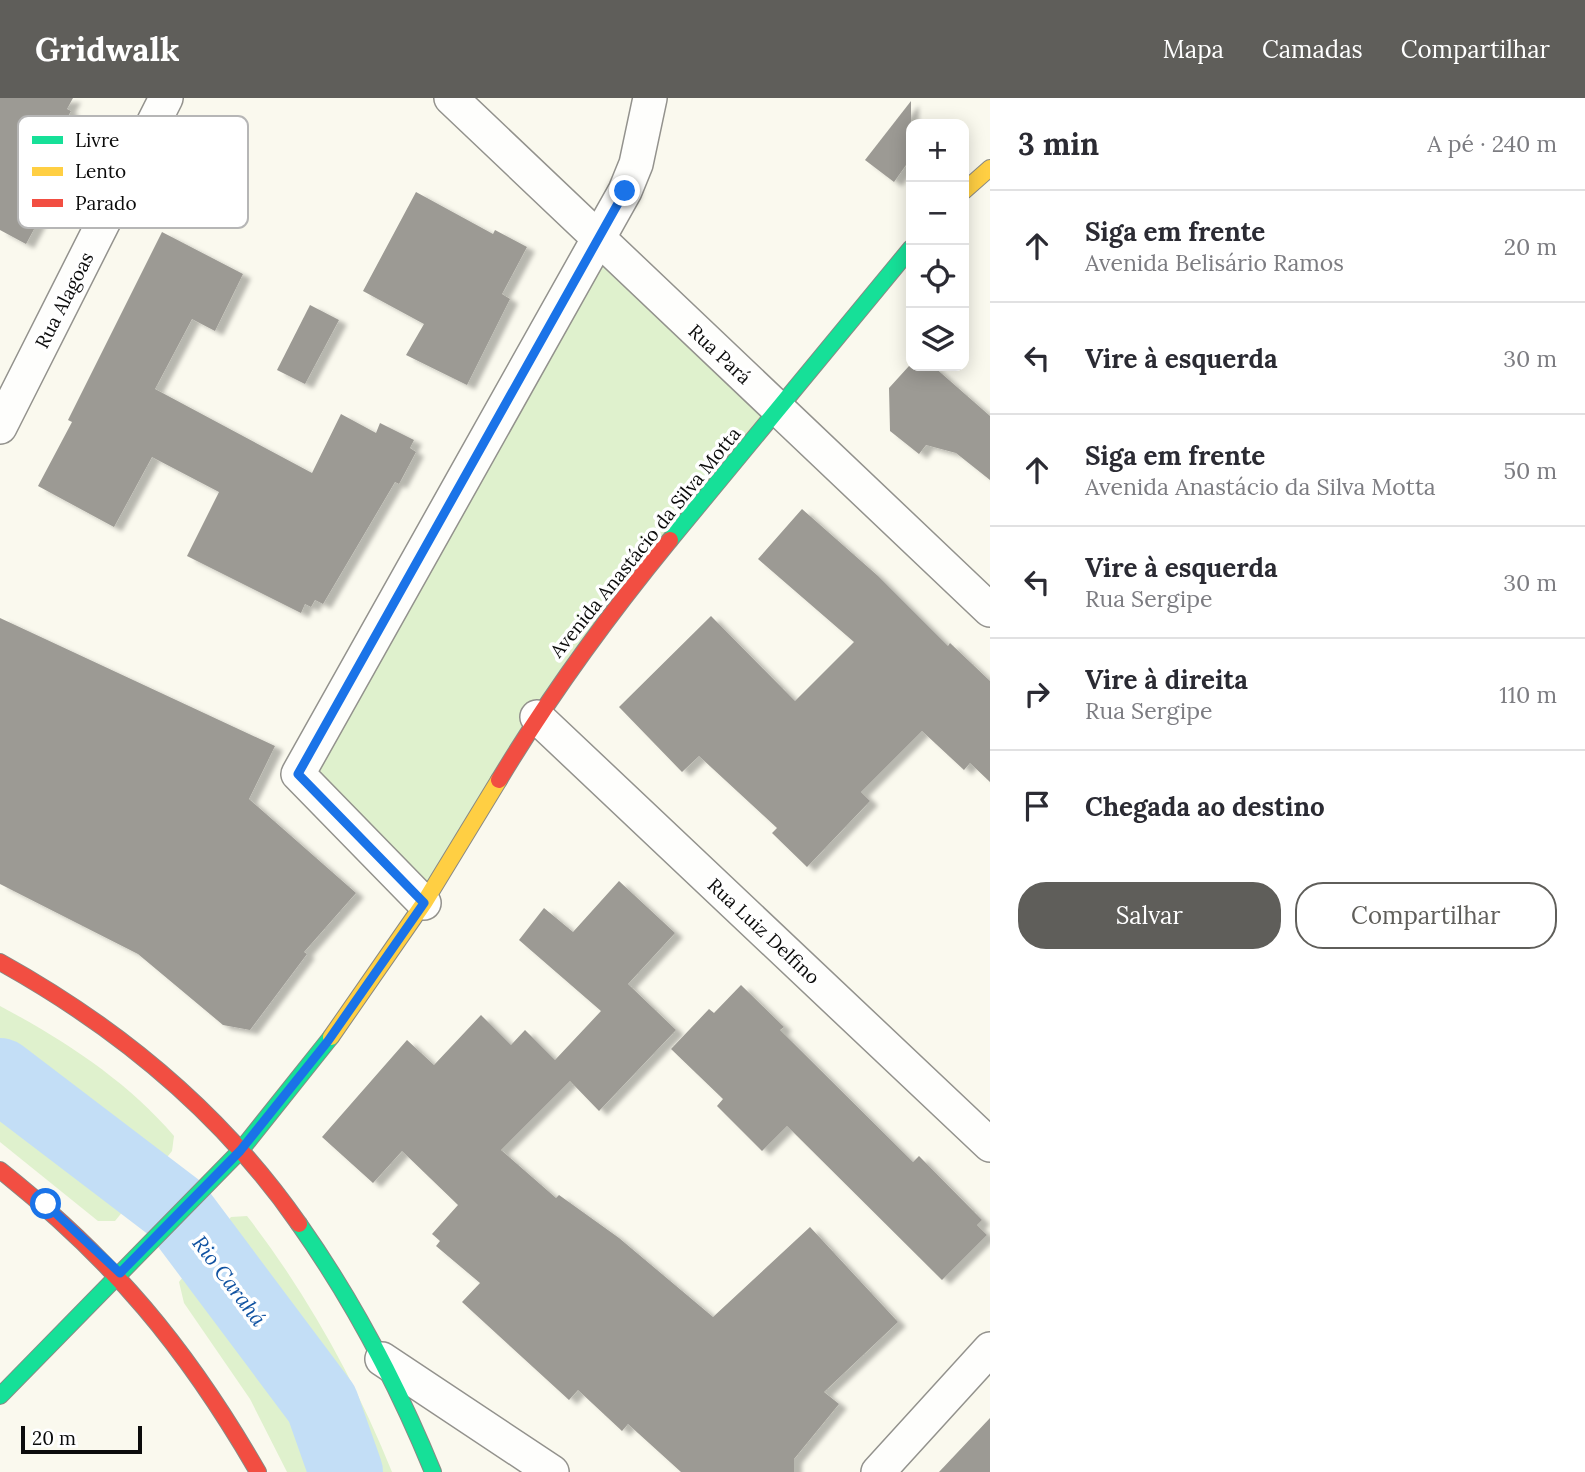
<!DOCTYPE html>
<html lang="pt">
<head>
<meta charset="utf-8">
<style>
	:root { --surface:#fff; --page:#f7f7f7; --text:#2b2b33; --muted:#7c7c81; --line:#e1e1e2; --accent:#5f5e5a }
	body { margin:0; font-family:Lora,serif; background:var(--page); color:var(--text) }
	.controls { position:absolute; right:21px; top:21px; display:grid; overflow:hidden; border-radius:14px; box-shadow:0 4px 18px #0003 }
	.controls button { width:63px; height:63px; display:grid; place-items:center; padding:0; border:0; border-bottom:2px solid var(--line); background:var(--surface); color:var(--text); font:35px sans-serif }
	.scale { position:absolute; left:21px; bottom:18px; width:121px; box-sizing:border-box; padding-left:7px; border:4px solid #0b0b0b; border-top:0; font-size:19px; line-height:24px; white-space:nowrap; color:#0b0b0b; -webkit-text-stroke:5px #fff; paint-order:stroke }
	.stop { position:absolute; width:21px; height:21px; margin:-16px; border:5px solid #1a73e8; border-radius:50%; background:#fff }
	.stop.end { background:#1a73e8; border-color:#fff; box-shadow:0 2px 7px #0008 }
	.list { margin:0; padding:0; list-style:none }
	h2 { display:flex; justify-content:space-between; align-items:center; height:91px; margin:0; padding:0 28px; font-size:30px }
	h2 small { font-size:23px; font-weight:400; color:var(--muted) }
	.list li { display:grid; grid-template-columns:46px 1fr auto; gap:21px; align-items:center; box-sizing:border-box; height:112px; padding:0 28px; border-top:2px solid var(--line) }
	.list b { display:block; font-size:26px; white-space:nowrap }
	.list p { margin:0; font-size:23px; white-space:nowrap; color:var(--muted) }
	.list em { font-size:23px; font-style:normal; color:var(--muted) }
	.actions { display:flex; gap:14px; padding:21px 28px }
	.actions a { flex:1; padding:16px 0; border:2px solid var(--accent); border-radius:28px; text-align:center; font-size:24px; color:var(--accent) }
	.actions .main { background:var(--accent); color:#fff }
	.icon { flex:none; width:38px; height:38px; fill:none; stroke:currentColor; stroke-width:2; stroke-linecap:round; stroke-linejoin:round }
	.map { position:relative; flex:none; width:990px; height:1374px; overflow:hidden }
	header { display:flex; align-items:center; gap:42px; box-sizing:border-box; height:98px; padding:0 35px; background:var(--accent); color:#fff }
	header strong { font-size:33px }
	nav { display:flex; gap:38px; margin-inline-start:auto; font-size:24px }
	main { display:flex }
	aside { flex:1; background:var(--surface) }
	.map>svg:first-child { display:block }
	.green { fill:#dff1cd }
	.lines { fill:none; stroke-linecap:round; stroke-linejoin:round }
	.river { stroke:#c3def6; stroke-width:74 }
	.building { fill:#9c9a94; filter:url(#shadow) }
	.street-casing { stroke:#93928d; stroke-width:36 }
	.fast-casing { stroke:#898984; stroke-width:18 }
	.slow-casing { stroke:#898984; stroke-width:18 }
	.jam-casing { stroke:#898984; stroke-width:18 }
	.street { stroke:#fefefc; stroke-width:33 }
	.fast { stroke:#16e098; stroke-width:16 }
	.slow { stroke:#ffcf43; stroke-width:16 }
	.jam { stroke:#f24e42; stroke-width:16 }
	.route { stroke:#1a73e8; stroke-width:9 }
	.labels { text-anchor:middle; stroke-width:7; stroke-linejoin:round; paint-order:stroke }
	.street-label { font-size:19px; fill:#0b0b0b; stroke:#fff }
	.water-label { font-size:21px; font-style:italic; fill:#1052a1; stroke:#fff }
	.key { fill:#fff; stroke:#b6b6b6; stroke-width:2 }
	.key-label { font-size:19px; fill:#0b0b0b }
</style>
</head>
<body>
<header>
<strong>Gridwalk</strong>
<nav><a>Mapa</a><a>Camadas</a><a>Compartilhar</a></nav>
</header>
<main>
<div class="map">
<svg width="990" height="1374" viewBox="0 0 990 1374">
	<defs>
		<filter id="shadow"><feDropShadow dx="8" dy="4.5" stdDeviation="2" flood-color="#0004"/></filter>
	</defs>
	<rect width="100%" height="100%" fill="#faf9ee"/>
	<g class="green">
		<path d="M602,154L767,313L425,789L314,673Z"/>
		<path d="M0,908C64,942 127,983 174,1038L172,1053L115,1123H98L0,1044Z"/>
		<path d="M247,1118C306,1194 356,1284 392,1374H287L250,1301L184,1205L179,1184L231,1119Z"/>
	</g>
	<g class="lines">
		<path class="river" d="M0,977L176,1111L322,1306L346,1374"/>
	</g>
	<g class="building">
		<path d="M0,0H73L67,11L71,13L57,38L62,41L43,76L55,82L48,95L52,98L26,146L0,132Z"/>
		<path d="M911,3V60L894,84L865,62Z"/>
		<path d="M416,94L493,136L495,132L527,149L502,196L510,201L467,287L406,257L424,226L363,193Z"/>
		<path d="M162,134L243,176L215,233L192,221L155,291L312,375L341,316L376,335L380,325L414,342L410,350L416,354L399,386L395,384L323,506L315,502L311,509L305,506L301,515L187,458L219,394L152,359L114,429L38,388L72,324L68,322Z"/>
		<path d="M310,207L339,222L305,286L277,272Z"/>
		<path d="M909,268H933L990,318V382L956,355L926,347L919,356L890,333L889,290Z"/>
		<path d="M802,411L878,478L948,548L950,545L990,583V684L970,665L964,672L922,633L861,694L870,703L807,769L772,735L777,730L699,658L682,674L619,609L711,518L795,603L854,544L758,461Z"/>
		<path d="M0,520L275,648L249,701L356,795L304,854L307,856L250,932L223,927L138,856L0,786Z"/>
		<path d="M619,783L675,835L628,886L676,932L599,1013L570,983L501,1052L556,1100L559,1097L619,1140L713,1219L810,1129L898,1224L824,1294L839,1306L794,1361V1374H681L628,1326L622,1333L578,1292L569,1302L462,1204L480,1185L436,1148L440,1143L432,1136L458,1107L402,1053L373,1085L322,1039L407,942L434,967L481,917L511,947L525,932L555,962L601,913L519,842L544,810L573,834Z"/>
		<path d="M741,887L784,929L780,932L913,1064L919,1058L982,1122L977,1127L987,1137L942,1182L787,1028L762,1053L717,1008L723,1001L671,951L709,911L714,915Z"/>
		<path d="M990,1320V1374H939Z"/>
	</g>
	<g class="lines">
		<g class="street-casing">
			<g id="street">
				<path d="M451,0L990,512"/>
				<path d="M0,329L166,0"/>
				<path d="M537,619L990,1047"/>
				<path d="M424,805L298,676L625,93L636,66L650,0"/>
				<path d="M382,1261L552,1374"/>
				<path d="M878,1374L990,1251"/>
			</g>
		</g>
		<g class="fast-casing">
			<g id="fast">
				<path d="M670,442L911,150"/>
				<path d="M299,1126C354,1204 397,1286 433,1374"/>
				<path d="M0,1298L240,1053L331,939"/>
			</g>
		</g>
		<g class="slow-casing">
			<g id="slow">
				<path d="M964,93L990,70"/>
				<path d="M331,939L424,805L499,682"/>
			</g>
		</g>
		<g class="jam-casing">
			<g id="jam">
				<path d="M499,682C550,597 607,519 670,442"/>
				<path d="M0,864C119,930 221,1014 299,1126"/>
				<path d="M0,1072C113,1162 186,1249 258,1374"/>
			</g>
		</g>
		<use href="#street" class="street"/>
		<use href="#fast" class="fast"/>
		<use href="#slow" class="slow"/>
		<use href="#jam" class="jam"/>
	</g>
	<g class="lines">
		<path class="route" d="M46,1106L120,1175L240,1053L328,943L424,805L298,676L625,93"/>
	</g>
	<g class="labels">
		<g class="street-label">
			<text transform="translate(64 202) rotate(-63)" y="7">Rua Alagoas</text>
			<text transform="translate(720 256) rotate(43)" y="7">Rua Pará</text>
			<text transform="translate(645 444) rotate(-51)" y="7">Avenida Anastácio da Silva Motta</text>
			<text transform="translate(764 833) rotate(43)" y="7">Rua Luiz Delfino</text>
		</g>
		<g class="water-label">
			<text transform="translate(229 1183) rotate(53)" y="7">Rio Carahá</text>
		</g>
	</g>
	<rect x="18" y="18" width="230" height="112" rx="10" class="key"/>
	<rect x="32" y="38" width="31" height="8" fill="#16e098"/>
	<rect x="32" y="69" width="31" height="9" fill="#ffcf43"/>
	<rect x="32" y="101" width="31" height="8" fill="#f24e42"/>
	<g class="key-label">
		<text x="75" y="49">Livre</text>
		<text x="75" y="80">Lento</text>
		<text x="75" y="112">Parado</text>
	</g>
</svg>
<div class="controls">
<button>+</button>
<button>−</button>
<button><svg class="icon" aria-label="locate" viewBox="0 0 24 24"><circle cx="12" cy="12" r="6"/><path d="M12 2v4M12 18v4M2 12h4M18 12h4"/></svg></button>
<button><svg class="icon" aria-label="layers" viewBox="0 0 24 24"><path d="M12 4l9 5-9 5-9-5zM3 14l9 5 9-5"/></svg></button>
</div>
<div class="scale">20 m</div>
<div class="stop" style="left:46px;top:1106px"></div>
<div class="stop end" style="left:625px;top:93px"></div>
</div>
<aside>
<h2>3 min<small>A pé · 240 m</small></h2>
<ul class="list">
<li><svg class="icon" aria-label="ahead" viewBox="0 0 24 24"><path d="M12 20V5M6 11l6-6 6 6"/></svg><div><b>Siga em frente</b><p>Avenida Belisário Ramos</p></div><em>20 m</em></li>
<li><svg class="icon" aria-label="left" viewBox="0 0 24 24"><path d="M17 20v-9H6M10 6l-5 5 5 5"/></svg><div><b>Vire à esquerda</b></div><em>30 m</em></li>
<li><svg class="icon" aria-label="ahead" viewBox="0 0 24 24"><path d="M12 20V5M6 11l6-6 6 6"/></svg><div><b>Siga em frente</b><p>Avenida Anastácio da Silva Motta</p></div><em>50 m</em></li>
<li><svg class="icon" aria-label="left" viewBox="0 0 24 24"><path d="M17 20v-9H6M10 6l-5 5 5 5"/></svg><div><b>Vire à esquerda</b><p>Rua Sergipe</p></div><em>30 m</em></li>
<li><svg class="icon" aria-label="right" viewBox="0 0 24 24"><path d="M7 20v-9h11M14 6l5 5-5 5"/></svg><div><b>Vire à direita</b><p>Rua Sergipe</p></div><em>110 m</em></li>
<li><svg class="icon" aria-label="arrive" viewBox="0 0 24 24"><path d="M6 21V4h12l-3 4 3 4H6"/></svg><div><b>Chegada ao destino</b></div></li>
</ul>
<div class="actions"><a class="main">Salvar</a><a>Compartilhar</a></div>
</aside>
</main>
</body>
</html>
